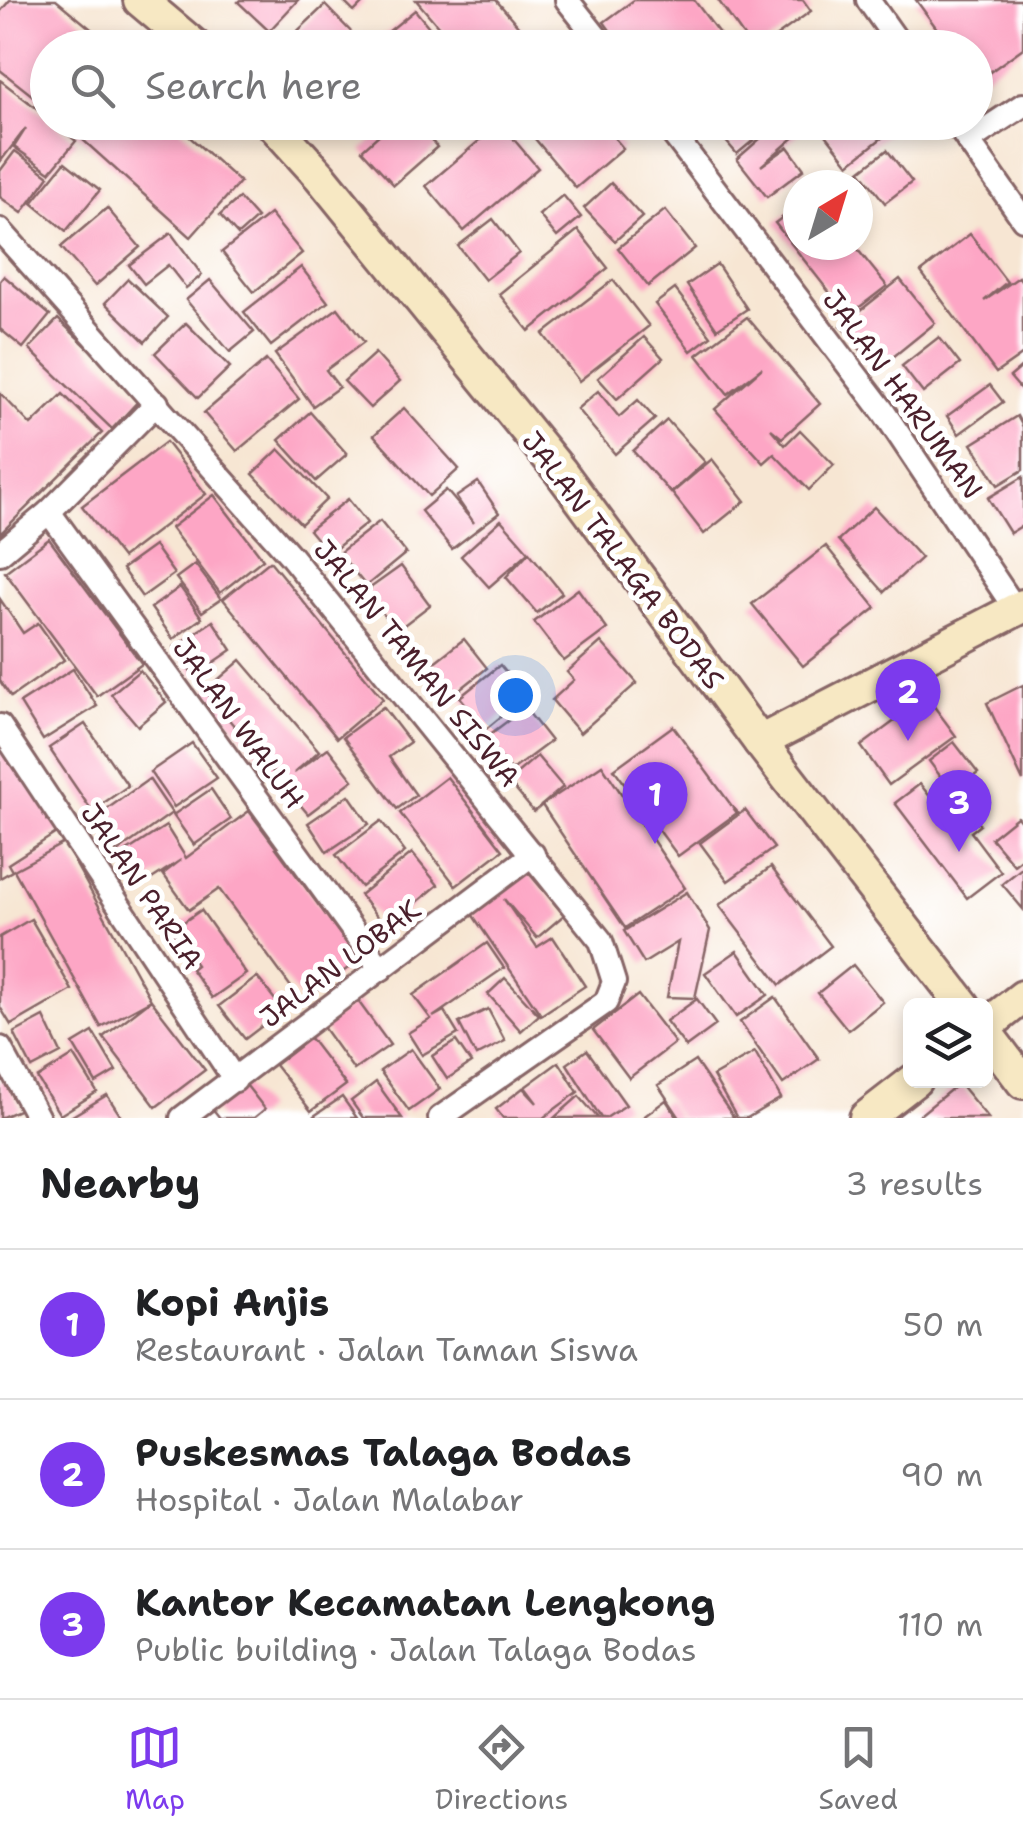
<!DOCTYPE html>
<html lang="en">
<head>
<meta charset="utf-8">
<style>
	:root { --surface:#fff; --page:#f6f6f6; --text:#202124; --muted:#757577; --line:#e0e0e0; --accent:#7c3aed }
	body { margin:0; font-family:"Shantell Sans",sans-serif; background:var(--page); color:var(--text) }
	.controls { position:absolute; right:30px; bottom:30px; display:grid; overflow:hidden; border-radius:15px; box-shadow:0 5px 15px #0003 }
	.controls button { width:90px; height:90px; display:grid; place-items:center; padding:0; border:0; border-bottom:2px solid var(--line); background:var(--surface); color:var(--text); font:50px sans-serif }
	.compass { position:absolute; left:783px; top:170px; width:90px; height:90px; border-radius:50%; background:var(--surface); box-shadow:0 5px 15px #0003; rotate:38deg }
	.you { position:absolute; left:515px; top:695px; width:35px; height:35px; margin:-25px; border:8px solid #fff; border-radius:50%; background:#1a73e8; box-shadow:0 0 0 15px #1a73e833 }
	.badge { display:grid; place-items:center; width:65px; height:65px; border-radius:50%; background:var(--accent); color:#fff; font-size:32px; font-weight:700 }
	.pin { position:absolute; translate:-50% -82px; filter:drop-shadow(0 2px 5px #0008) }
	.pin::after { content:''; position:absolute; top:52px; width:35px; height:30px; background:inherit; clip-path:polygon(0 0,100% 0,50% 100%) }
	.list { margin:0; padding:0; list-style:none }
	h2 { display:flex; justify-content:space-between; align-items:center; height:130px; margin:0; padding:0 40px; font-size:42px }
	h2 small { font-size:32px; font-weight:400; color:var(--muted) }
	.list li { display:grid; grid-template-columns:65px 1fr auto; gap:30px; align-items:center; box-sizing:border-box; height:150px; padding:0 40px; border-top:2px solid var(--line) }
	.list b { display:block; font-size:38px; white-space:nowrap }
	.list p { margin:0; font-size:32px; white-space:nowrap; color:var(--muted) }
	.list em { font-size:32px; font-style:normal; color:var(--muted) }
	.icon { flex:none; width:55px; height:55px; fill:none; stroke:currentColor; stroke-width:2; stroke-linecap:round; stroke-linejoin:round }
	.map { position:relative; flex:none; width:1023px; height:1118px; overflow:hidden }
	.search { position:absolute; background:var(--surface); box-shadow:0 5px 15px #0003; left:30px; right:30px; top:30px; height:110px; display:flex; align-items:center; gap:25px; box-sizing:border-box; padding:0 35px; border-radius:55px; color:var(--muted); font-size:38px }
	.sheet { height:580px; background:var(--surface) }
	nav { display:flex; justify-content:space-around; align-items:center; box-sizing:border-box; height:140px; border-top:2px solid var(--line); background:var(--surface); font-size:28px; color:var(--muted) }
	nav a { display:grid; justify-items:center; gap:5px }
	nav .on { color:var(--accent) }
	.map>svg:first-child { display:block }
	.building { fill:#fda6c5 }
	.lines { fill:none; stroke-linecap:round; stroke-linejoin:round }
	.street-casing { stroke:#876566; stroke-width:28 }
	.secondary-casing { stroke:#876566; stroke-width:38 }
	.street { stroke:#fff; stroke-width:22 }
	.secondary { stroke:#f7e8c3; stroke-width:32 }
	.labels { text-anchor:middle; stroke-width:10; stroke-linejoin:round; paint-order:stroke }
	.street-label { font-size:28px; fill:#4a1f2b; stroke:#fff }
</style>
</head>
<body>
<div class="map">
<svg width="1023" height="1118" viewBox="0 0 1023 1118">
	<rect width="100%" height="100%" fill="#fff"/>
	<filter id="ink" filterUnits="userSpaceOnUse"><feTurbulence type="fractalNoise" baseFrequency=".01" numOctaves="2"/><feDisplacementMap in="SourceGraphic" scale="20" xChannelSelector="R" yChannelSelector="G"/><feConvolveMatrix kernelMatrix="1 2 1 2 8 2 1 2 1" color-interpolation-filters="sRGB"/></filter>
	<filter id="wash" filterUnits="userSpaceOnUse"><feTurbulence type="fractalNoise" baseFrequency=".0048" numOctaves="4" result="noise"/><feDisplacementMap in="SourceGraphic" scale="40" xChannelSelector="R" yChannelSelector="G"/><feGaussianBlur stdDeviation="2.25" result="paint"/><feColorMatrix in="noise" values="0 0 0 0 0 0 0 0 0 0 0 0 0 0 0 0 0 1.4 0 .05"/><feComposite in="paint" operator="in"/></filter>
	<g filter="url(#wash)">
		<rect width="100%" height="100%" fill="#f7e6d3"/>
		<g id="blocks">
			<g class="building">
				<path d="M10,0H56L102,38L94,48H48V108L0,70V12Z"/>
				<path d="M240,0H298L269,31L238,2Z"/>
				<path d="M342,0H366L354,12Z"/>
				<path d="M416,0H496L537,48H457Z"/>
				<path d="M634,0H694L730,48H623L604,22Z"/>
				<path d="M718,0H803L811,11L760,48H752Z"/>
				<path d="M916,0H1023V48L976,82V48H951Z"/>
				<path d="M325,5L358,39L349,48H287L284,44Z"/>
				<path d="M415,10L446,48H382L377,41Z"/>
				<path d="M0,80L48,117V122H54L76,141L50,172L14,147L26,128L0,162Z"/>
				<path d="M63,122H173L240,182L191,237Z"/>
				<path d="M393,122H416L437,147L394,185L362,150Z"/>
				<path d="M453,122H486L466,138Z"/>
				<path d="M521,122H601L623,148L576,188Z"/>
				<path d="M717,122H763L768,128L737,154L713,126Z"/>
				<path d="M779,122H801L805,128L761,166L788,147L804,169L767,197L737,159Z"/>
				<path d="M816,122H902L849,164Z"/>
				<path d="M500,123L538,168L464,231L426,186Z"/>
				<path d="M887,150L912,182L885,203L860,171Z"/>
				<path d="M15,151L49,176L22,213L0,197V171Z"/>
				<path d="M65,162L100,190L66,231L32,203Z"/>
				<path d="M611,183L642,217L615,241L584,208Z"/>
				<path d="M563,195L581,217L557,237L539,215Z"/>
				<path d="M239,198L257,218L238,235L220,215Z"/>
				<path d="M798,206V245H854L887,286L848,316L775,223Z"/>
				<path d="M107,208L140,247L95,286L61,247Z"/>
				<path d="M665,210L695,248L648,286L618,248Z"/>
				<path d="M270,214L302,253L254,292L222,252Z"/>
				<path d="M493,219L519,253L485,280L458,246Z"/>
				<path d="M578,230L608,268L529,331L499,294Z"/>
				<path d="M171,233L202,275L186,288L168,265L144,284L129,265Z"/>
				<path d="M970,234L1007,282L984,301L1019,277L1023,283V354L996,373L921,272Z"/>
				<path d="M717,264L747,309L717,329L687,285Z"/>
				<path d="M301,267L328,302L271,346L244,312Z"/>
				<path d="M4,276L50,315L23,348L0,329V281Z"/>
				<path d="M128,279L168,317L145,342L105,303Z"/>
				<path d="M900,279L935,323L877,370L841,326Z"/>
				<path d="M210,280L254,332L230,352L186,300Z"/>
				<path d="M613,280L649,326L579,381L543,334Z"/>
				<path d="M675,289L711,336L691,351L655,304Z"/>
				<path d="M338,308L364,342L326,370L339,387L313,406L275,354Z"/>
				<path d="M747,317L820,404L782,438L771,429L785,445L800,430L834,465L809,490L774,454L764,463L715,409L762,368L728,394L697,355Z"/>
				<path d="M58,319L141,398L112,429L29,349Z"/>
				<path d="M186,323L230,367L198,398L155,353Z"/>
				<path d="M644,337L663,358L617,399L598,378Z"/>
				<path d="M939,337L960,364L923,393L902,366Z"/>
				<path d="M375,353L400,381L370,408L344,381Z"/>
				<path d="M266,360L299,399L237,451L204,413Z"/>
				<path d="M1023,366V392L1010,377Z"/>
				<path d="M990,385L1003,402L959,434L947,416Z"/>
				<path d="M598,391L619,417L638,400L655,419L615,454L577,409Z"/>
				<path d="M0,393L31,425L63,394L102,433L0,534Z"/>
				<path d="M404,408L459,469L429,496L374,435Z"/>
				<path d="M310,412L347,454L316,481L279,440Z"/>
				<path d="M1017,416L1023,427V470L998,485L972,444Z"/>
				<path d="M667,420L705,462L671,493L633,451Z"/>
				<path d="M166,442L206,494L122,558L82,506Z"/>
				<path d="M279,449L327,499L301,524L253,474Z"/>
				<path d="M712,459L745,501L704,534L672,493Z"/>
				<path d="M1023,477V525L1010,533L988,498Z"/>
				<path d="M478,482L499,513L452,549L421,511L446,490L474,523L456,497Z"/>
				<path d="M214,495L263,559L220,593L171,528Z"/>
				<path d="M348,499L367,523L329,554L309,530Z"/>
				<path d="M874,507L921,558L884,592L838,540Z"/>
				<path d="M501,520L529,552L562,593L537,613L506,577L529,552L489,587L461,556Z"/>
				<path d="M380,521L406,553L366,586L339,553Z"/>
				<path d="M49,539L142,664L97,696L5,572Z"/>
				<path d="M154,546L174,574L142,597L122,569Z"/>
				<path d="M826,546L876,608L803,666L752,604Z"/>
				<path d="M270,561L383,699L337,738L223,599Z"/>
				<path d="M195,564L221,599L202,612L176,578Z"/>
				<path d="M401,566L430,605L396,631L366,591Z"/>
				<path d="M180,587L202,618L173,639L151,608Z"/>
				<path d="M578,589L607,629L564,661L534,622Z"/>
				<path d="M0,599L23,633L38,623L64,660L11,697L0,681Z"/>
				<path d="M213,621L232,650L194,676L174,647Z"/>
				<path d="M464,639L487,668L452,696L428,667Z"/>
				<path d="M601,642L637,683L580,733L552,700L574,680L567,672Z"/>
				<path d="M241,660L319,751L294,773L328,748L353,780L308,814L205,691Z"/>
				<path d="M500,665L526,696L486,729L460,697Z"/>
				<path d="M73,669L97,706L43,740L20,703Z"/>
				<path d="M140,670L166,702L138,726L111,694Z"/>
				<path d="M1023,685V781L987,703Z"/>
				<path d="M927,697L956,736L889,785L861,746Z"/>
				<path d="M383,707L410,742L389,757L416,795L397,809L343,737Z"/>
				<path d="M525,708L551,741L511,771L485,738Z"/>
				<path d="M85,724L128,786L92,811L49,748Z"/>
				<path d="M673,726L737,813L678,856L614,769Z"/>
				<path d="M0,736L61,830L8,864L12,871L0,878Z"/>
				<path d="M954,742L978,773L952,792L929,761Z"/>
				<path d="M192,743L217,778L174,807L150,772Z"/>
				<path d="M537,756L563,787L534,812L508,781Z"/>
				<path d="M602,765L685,888L625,928L542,805Z"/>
				<path d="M447,777L503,850L456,886L400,813Z"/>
				<path d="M149,779L172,813L117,852L93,819Z"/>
				<path d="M920,784L939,808L956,794L980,825L971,832L1001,872L967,898L895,803Z"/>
				<path d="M211,789L231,819L194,845L173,815Z"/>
				<path d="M349,795L369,824L327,852L308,823Z"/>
				<path d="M745,810L774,848L728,881L700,843Z"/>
				<path d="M249,811L359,960L302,1002L219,889L189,910L163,874L181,860L144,884L124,853L166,826L186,858Z"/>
				<path d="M1017,817L1023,824V858L1014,865L991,838Z"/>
				<path d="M381,821L405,852L361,887L336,855Z"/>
				<path d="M64,843L151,1000L205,1070L156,1107L103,1037L151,1000L101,1027L14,870Z"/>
				<path d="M412,853L438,885L386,928L360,895Z"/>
				<path d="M771,867L831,946L780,985L719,905Z"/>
				<path d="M1023,867V909L1002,884Z"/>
				<path d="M527,871L564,915L537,938L504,899L537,947L553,937L585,986L541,1015L472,914Z"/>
				<path d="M687,892L710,930L695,998L667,997L678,942L644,963L624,931Z"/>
				<path d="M201,910L246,974L212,998L191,969L196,965L172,930Z"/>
				<path d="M31,919L72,990L11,1025L0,1007V937Z"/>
				<path d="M487,943L504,968L433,1017L444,1011L458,1034L422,1055L408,1033L431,1019L413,995Z"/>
				<path d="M737,951L768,995L736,1017L705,973Z"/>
				<path d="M853,965L883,1002L848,1030L818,993Z"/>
				<path d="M257,977L283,1010L245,1039L219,1006Z"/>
				<path d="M505,978L539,1015L521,1031L488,994Z"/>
				<path d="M638,995L675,1043L629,1078L593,1030Z"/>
				<path d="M775,997L819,1059L783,1084L740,1022Z"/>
				<path d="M697,999L716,1025L686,1047L666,1021Z"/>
				<path d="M358,1001L390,1045L354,1070L323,1027Z"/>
				<path d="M488,1009L505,1041L476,1056L459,1023Z"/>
				<path d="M44,1017L61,1053L32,1068L14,1033Z"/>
				<path d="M93,1032L116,1071L96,1083L73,1044Z"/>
				<path d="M310,1038L346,1085L311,1111L275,1065Z"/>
				<path d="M456,1041L471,1063L447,1079L432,1056Z"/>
				<path d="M411,1049L440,1089L409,1111L380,1071Z"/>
				<path d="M587,1050L626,1105L606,1118H601L567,1064Z"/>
				<path d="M755,1052L781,1098L747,1118H737L713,1076Z"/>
				<path d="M74,1055L97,1092L60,1115L37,1078Z"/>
				<path d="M695,1061L734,1118H680L658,1085Z"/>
				<path d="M559,1062L578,1092L543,1118H503L496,1109L523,1088L537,1103L525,1087Z"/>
				<path d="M240,1077L265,1109L254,1118H220L208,1103Z"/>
				<path d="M5,1079L21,1109L0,1118V1082Z"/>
				<path d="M376,1082L402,1118H363L351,1101Z"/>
				<path d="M959,1083L988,1118H916Z"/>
				<path d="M107,1095L122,1118H69Z"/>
				<path d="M579,1096L598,1118H554Z"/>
				<path d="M342,1097L357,1118H316L314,1116Z"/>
				<path d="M666,1100L678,1118H642Z"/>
			</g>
		</g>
	</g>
	<g filter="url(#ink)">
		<use href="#blocks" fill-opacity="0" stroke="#876566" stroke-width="2.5"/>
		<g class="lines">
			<g class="street-casing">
				<g id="street">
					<path d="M567,0L605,48"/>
					<path d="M868,0L902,48"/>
					<path d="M664,122L883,411L1016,610"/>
					<path d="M955,122L1023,219"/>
					<path d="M968,141L1023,105"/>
					<path d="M0,230L290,555L601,941L614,982L606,1002L440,1118"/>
					<path d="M49,512L381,969"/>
					<path d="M0,553L49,512L157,403"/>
					<path d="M0,726L235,1080"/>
					<path d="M0,1048L38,1118"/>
					<path d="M182,1118L533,854"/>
				</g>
			</g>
			<g class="secondary-casing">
				<g id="secondary">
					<path d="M140,0L197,48"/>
					<path d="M271,122L320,176L560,471L760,742L964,1006"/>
					<path d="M760,742L1023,606"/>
					<path d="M986,1026L1023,997"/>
					<path d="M986,1033L1023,1082"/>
					<path d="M866,1118L915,1080"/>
				</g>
			</g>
			<use href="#street" class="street"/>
			<use href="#secondary" class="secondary"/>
		</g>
	</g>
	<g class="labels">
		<g class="street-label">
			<text transform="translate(903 394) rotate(54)" y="10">JALAN HARUMAN</text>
			<text transform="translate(623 560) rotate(53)" y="10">JALAN TALAGA BODAS</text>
			<text transform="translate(417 663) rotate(51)" y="10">JALAN TAMAN SISWA</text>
			<text transform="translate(239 723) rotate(54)" y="10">JALAN WALUH</text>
			<text transform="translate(142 886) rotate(56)" y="10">JALAN PARIA</text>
			<text transform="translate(340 963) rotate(-37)" y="10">JALAN LOBAK</text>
		</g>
	</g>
</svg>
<div class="controls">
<button><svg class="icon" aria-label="layers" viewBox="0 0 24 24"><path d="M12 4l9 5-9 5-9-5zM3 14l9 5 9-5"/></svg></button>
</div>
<svg class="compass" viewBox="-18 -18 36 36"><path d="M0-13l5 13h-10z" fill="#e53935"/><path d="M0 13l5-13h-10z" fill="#757577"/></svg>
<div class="you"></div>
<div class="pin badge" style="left:655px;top:844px">1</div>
<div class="pin badge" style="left:908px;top:741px">2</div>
<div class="pin badge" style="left:959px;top:852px">3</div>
<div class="search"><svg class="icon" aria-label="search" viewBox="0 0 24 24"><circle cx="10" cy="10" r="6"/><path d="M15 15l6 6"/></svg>Search here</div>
</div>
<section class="sheet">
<h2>Nearby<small>3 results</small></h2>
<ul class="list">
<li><span class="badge">1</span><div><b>Kopi Anjis</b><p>Restaurant · Jalan Taman Siswa</p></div><em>50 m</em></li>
<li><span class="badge">2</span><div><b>Puskesmas Talaga Bodas</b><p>Hospital · Jalan Malabar</p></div><em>90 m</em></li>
<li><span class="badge">3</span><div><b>Kantor Kecamatan Lengkong</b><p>Public building · Jalan Talaga Bodas</p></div><em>110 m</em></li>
</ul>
</section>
<nav>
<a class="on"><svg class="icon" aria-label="map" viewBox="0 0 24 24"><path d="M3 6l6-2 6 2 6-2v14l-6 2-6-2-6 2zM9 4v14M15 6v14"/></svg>Map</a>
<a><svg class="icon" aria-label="directions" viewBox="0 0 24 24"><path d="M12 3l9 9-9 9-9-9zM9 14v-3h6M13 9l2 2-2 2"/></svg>Directions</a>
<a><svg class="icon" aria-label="saved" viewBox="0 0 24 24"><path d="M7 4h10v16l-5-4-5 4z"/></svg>Saved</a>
</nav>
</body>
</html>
